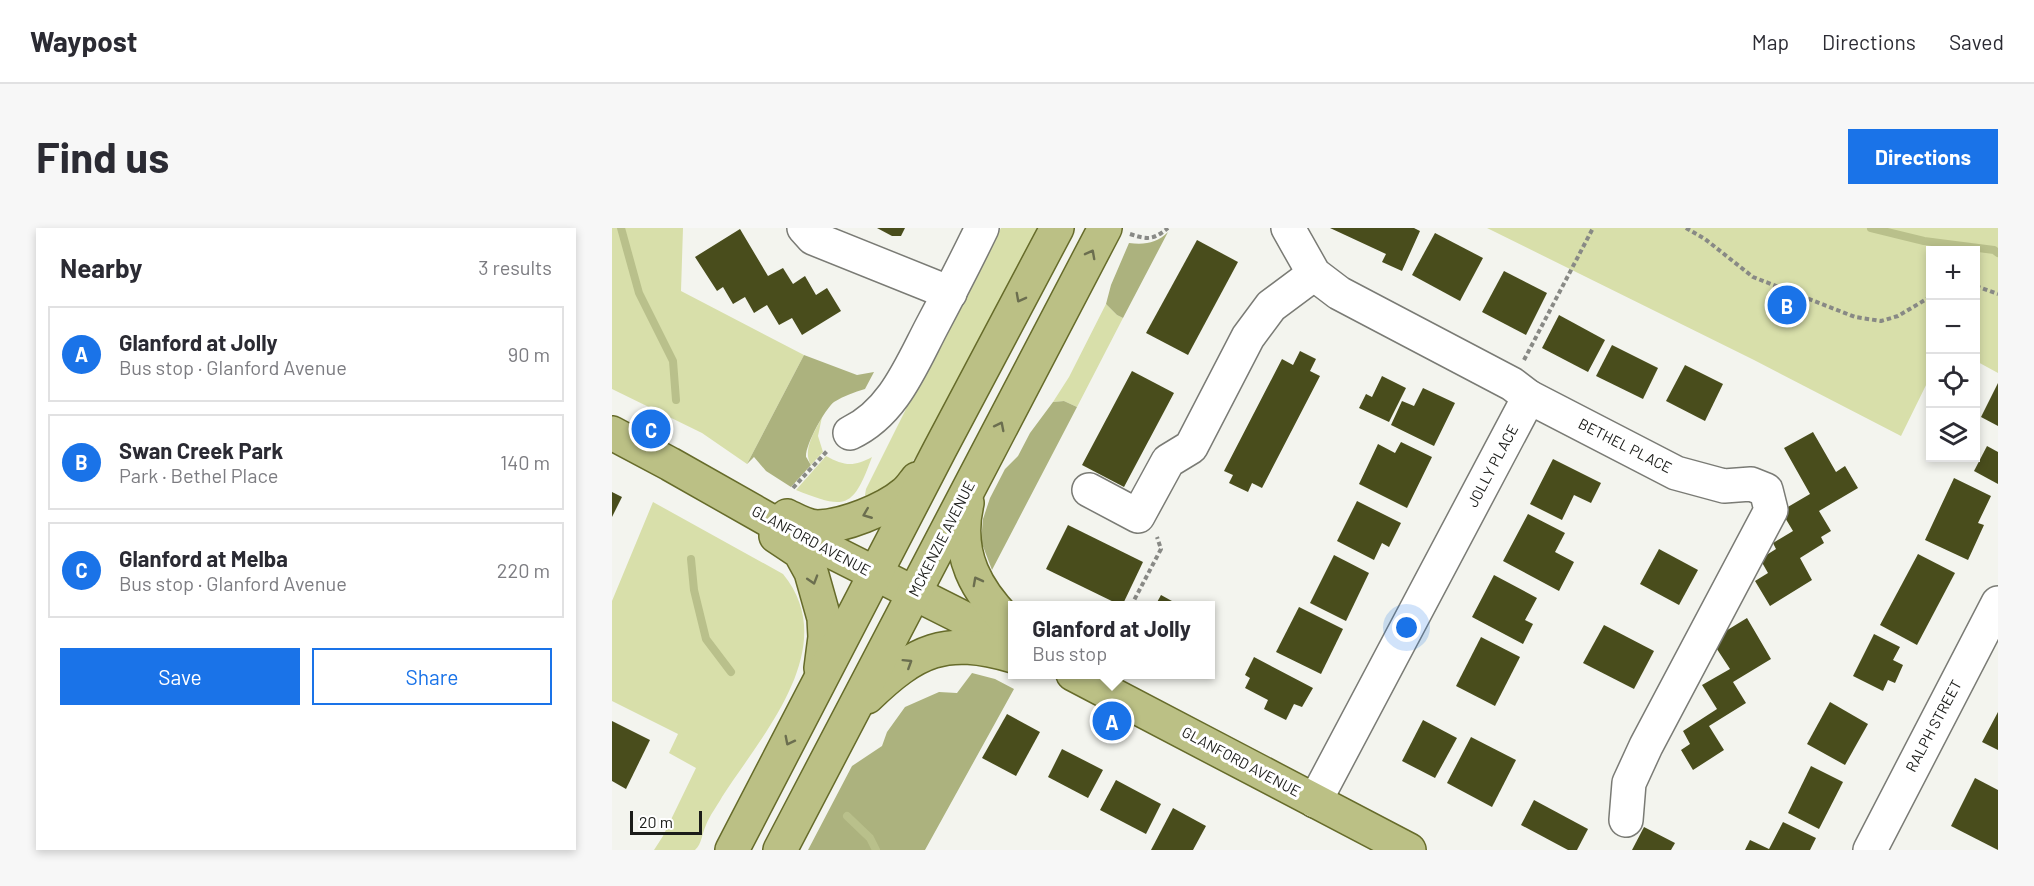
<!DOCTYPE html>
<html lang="en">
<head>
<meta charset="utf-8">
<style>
	:root { --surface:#fff; --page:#f7f7f7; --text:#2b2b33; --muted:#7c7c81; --line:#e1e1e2; --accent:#1a73e8 }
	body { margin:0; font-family:Barlow,sans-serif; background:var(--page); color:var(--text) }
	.controls { position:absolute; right:18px; top:18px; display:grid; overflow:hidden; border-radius:0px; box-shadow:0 3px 9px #0003 }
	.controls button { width:54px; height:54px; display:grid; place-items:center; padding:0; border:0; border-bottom:2px solid var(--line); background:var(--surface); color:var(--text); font:30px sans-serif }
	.scale { position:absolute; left:18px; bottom:15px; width:72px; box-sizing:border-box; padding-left:6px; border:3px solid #1b1c19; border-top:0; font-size:16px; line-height:21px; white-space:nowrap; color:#1b1c19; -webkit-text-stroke:4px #fff; paint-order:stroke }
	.you { position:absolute; left:795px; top:400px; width:21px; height:21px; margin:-15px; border:4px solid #fff; border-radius:50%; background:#1a73e8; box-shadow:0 0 0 9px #1a73e833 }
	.badge { display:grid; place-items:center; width:39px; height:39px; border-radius:50%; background:var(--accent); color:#fff; font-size:20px; font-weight:700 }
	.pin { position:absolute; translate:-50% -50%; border:3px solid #fff; box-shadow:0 2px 6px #0006 }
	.popup { position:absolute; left:396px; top:373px; width:207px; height:78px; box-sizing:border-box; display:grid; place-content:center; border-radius:0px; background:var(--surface); filter:drop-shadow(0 2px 4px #0005); font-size:20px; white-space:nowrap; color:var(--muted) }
	.popup b { font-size:22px; color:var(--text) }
	.popup::after { content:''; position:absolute; left:50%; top:100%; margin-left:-12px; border:12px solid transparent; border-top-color:var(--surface) }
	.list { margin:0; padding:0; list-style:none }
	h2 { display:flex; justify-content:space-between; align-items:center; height:78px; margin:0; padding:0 24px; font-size:26px }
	h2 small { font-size:20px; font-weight:400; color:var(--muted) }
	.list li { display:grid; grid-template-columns:39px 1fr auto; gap:18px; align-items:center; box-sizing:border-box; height:96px; margin:0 12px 12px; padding:0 12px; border:2px solid var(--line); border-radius:0px }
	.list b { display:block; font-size:22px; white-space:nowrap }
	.list p { margin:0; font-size:20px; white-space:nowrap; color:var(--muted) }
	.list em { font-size:20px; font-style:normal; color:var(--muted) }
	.actions { display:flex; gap:12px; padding:18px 24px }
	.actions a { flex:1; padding:14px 0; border:2px solid var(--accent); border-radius:0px; text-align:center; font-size:21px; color:var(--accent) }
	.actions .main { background:var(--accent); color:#fff }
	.icon { flex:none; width:33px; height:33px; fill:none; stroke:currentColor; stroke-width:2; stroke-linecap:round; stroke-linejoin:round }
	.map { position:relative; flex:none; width:1386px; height:622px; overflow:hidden; border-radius:0px }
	header { display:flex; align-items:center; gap:36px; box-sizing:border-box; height:84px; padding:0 30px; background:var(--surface); border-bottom:2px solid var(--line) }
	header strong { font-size:28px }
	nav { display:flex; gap:33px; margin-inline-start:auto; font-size:21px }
	.intro { display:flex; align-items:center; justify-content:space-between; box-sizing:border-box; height:144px; padding:0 36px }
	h1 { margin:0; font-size:42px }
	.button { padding:15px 27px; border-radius:0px; background:var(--accent); color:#fff; font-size:21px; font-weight:700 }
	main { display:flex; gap:36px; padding:0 36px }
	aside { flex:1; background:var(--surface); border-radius:0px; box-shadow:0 3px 9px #0003 }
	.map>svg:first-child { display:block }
	.green { fill:#d8dfaa }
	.forest { fill:#acb27e }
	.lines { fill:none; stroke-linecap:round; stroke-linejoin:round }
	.stream { stroke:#b9c08b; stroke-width:8 }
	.building { fill:#494d1c }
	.minor-casing { stroke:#7a7b75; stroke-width:36 }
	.major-casing { stroke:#666b2a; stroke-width:36 }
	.path { stroke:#888985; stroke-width:4; stroke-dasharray:4.5 3; stroke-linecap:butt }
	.minor { stroke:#fff; stroke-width:33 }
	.major { stroke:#bbc085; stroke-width:33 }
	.oneway { stroke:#6b6e4f }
	.labels { text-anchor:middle; stroke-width:6; stroke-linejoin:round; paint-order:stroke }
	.street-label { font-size:15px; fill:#1b1c19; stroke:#fff }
</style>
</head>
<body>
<header>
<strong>Waypost</strong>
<nav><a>Map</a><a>Directions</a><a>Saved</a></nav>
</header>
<div class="intro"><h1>Find us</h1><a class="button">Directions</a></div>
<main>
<aside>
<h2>Nearby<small>3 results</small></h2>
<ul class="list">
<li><span class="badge">A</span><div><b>Glanford at Jolly</b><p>Bus stop · Glanford Avenue</p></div><em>90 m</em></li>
<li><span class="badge">B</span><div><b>Swan Creek Park</b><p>Park · Bethel Place</p></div><em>140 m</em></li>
<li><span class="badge">C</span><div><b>Glanford at Melba</b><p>Bus stop · Glanford Avenue</p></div><em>220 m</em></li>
</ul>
<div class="actions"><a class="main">Save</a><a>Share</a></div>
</aside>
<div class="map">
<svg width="1386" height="622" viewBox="0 0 1386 622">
	<rect width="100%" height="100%" fill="#f3f4ee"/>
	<g class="green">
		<path d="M0,0H71L69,63L192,127L135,236L90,205L0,161Z"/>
		<path d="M389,0H426L313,216L290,248L257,273L253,267L254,261L293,183L300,164Z"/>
		<path d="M875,0H1386V145L1364,133V22H1318V149L1289,208L1142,132Z"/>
		<path d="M494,76L505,87L511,90L465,179L452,173L441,174L457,149Z"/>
		<path d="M210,189L206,208L211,224L199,237C190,221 203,204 210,189Z"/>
		<path d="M214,228C232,238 242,239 260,229C241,281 234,282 184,262Z"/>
		<path d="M41,274L171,346C231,419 149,508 110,569C105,578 98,587 94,597C90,605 90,616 83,622H42L51,608L84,540L57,525L66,506L0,473V373Z"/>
	</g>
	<g class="forest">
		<path d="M556,4L511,90L505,87L494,76L499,57L517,15C533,17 545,15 556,4Z"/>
		<path d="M192,127L245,147L262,144L253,161C242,164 232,168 222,174C213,181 193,217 194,229C195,230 198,236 199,237L179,259L154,243L142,229L135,236Z"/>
		<path d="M452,173L465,179L380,342L369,313L371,291L378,270L393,241L406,228L418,205L441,174Z"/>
		<path d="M360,445L383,451L402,461L313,622H196L240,538L270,518L275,504L293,479L327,464L345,465Z"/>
	</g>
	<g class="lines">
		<g class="stream">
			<path d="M9,0L27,65L61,133L64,172"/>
			<path d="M1259,0L1312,13L1382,22L1386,25"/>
			<path d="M79,331L82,362L94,411L119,444"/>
			<path d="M235,588L258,610L264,622"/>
		</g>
	</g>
	<g class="building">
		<path d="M265,0H293L289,8H280Z"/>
		<path d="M718,0H802L808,3L790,43L770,34L774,26Z"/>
		<path d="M128,1L156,48L171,40L181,56L193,48L204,67L215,60L229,83L190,107L180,90L167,97L155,77L142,85L133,69L121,76L111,59L105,63L83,29Z"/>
		<path d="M823,5L871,30L848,73L800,47Z"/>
		<path d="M585,12L626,34L576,127L534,105Z"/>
		<path d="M892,43L935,65L914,107L870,84Z"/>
		<path d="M947,87L993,112L976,144L930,120Z"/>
		<path d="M1000,117L1046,140L1031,171L984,148Z"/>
		<path d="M688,123L704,131L698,143L708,148L650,260L640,255L636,264L617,255L621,247L612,243L670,131L681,137Z"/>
		<path d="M1073,137L1111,156L1093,193L1054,173Z"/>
		<path d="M520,143L562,165L512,259L470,237Z"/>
		<path d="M770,148L794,160L777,194L747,180L754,166L760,169Z"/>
		<path d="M1386,155V198L1369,189Z"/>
		<path d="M811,160L843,175L822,218L779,197L790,173L802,178Z"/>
		<path d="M1201,204L1224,244L1233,238L1246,260L1207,283L1219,303L1209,309L1212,315L1188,330L1200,352L1158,378L1143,353L1156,345L1148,331L1164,321L1161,315L1181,303L1169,283L1198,266L1172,220Z"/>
		<path d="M789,214L820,229L795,280L747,256L766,216L783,225Z"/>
		<path d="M1375,218L1386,224V256L1362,243Z"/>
		<path d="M941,231L989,255L979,275L962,267L950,292L918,276Z"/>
		<path d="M1342,250L1379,268L1366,295L1372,297L1356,332L1313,312Z"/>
		<path d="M0,264L10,269L0,289Z"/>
		<path d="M745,273L789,295L777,319L770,315L762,332L725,313Z"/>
		<path d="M916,286L953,305L943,324L962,334L947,363L891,333Z"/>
		<path d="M456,297L531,334L510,378L434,341Z"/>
		<path d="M1047,321L1086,342L1067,377L1028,356Z"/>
		<path d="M1306,326L1343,345L1305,417L1268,397Z"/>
		<path d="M722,327L757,345L734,393L698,375Z"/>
		<path d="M882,347L925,370L913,392L921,396L911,416L860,389Z"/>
		<path d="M549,367L569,378H543Z"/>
		<path d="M687,379L731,401L709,446L664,424Z"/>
		<path d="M1135,390L1159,431L1121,454L1134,475L1097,498L1112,522L1081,542L1069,522L1078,516L1071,503L1105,481L1090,457L1118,441L1099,412Z"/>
		<path d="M992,397L1042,423L1022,461L971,435Z"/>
		<path d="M1262,406L1288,419L1281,432L1291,437L1283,455L1276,452L1271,463L1241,448Z"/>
		<path d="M869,409L908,429L883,478L844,458Z"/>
		<path d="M642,429L701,460L690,479L682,476L674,492L652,481L656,472L633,460L638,450L633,447Z"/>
		<path d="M1218,474L1256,496L1233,537L1195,516Z"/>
		<path d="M1386,484V522L1370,514Z"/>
		<path d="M395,486L428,504L404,548L370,530Z"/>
		<path d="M811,492L845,510L823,550L790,533Z"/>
		<path d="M0,493L38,512L14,561L0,553Z"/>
		<path d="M859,509L904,532L880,579L835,555Z"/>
		<path d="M450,521L491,542L476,570L436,549Z"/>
		<path d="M1199,538L1231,554L1207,601L1176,585Z"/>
		<path d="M1363,550L1386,562V622L1339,598Z"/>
		<path d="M504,552L549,576L534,606L488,582Z"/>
		<path d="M922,572L976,601L965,622H956L909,597Z"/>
		<path d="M561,580L594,598L581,622H539Z"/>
		<path d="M1171,594L1204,610L1198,622H1133L1138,612L1157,621Z"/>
		<path d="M1032,599L1063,615L1059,622H1020Z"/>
	</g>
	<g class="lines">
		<g class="minor-casing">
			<g id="minor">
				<path d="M192,0L201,10L338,65"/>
				<path d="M676,0L702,46L727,65L900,156L917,169L703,573"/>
				<path d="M917,169L1064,245L1112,258L1139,256L1154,262L1159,282L1034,518L1017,555L1014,592"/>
				<path d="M238,205C281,185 299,138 320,98C337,66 354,33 370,0"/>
				<path d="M477,262L526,288L556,233L579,219L636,109L659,78L702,46"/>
				<path d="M1258,622L1386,375"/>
			</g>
		</g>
		<g class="major-casing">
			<g id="major">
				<path d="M0,205L58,236L155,291L401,415"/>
				<path d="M355,275C343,326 364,364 401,399"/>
				<path d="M175,288C185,293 195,299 206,299C232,298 273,282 293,265C298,261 301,256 305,251"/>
				<path d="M164,308L188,324L199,344L212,390L213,409L209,440"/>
				<path d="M461,446L797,622"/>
				<path d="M255,469C304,422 333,408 401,428"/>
				<path d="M120,622L328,221L445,0"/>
				<path d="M168,622L493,0"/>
			</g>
		</g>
		<g class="path">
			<path d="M1074,0L1093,11L1141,49L1243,89L1269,93L1286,88L1318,69"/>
			<path d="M518,6C536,12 541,12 556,0"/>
			<path d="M1364,58L1386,66"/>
			<path d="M912,132L981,0"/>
			<path d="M181,260L216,222"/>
			<path d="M519,378L549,321L545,309"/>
		</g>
		<use href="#minor" class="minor"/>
		<use href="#major" class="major"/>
	</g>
	<defs><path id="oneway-chevron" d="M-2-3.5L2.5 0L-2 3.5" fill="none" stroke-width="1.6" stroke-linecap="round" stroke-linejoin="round" transform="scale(1.5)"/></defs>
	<g class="oneway">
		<use href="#oneway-chevron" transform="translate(479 26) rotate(-62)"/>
		<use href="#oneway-chevron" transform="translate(408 70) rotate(118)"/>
		<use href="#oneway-chevron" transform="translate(388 198) rotate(-63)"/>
		<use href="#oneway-chevron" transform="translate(255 286) rotate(158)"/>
		<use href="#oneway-chevron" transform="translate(201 352) rotate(73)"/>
		<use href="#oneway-chevron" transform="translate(365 353) rotate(-118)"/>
		<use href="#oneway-chevron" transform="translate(296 435) rotate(-32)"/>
		<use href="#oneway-chevron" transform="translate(177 513) rotate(117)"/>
	</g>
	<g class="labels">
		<g class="street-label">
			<text transform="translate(1013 218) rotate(27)" y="5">BETHEL PLACE</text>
			<text transform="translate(881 238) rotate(-62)" y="5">JOLLY PLACE</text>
			<text transform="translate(330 311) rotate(-63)" y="5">MCKENZIE AVENUE</text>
			<text transform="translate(199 313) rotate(28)" y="5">GLANFORD AVENUE</text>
			<text transform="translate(1322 498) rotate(-62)" y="5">RALPH STREET</text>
			<text transform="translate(629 534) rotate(28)" y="5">GLANFORD AVENUE</text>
		</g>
	</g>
</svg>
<div class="controls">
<button>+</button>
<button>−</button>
<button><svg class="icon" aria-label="locate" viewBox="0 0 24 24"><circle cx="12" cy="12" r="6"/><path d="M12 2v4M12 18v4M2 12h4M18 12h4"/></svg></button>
<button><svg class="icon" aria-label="layers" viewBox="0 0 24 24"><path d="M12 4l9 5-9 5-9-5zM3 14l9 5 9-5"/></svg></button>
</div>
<div class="scale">20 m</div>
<div class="you"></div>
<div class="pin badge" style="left:500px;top:493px">A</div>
<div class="popup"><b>Glanford at Jolly</b>Bus stop</div>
<div class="pin badge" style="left:1175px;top:77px">B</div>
<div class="pin badge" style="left:39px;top:201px">C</div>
</div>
</main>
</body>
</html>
